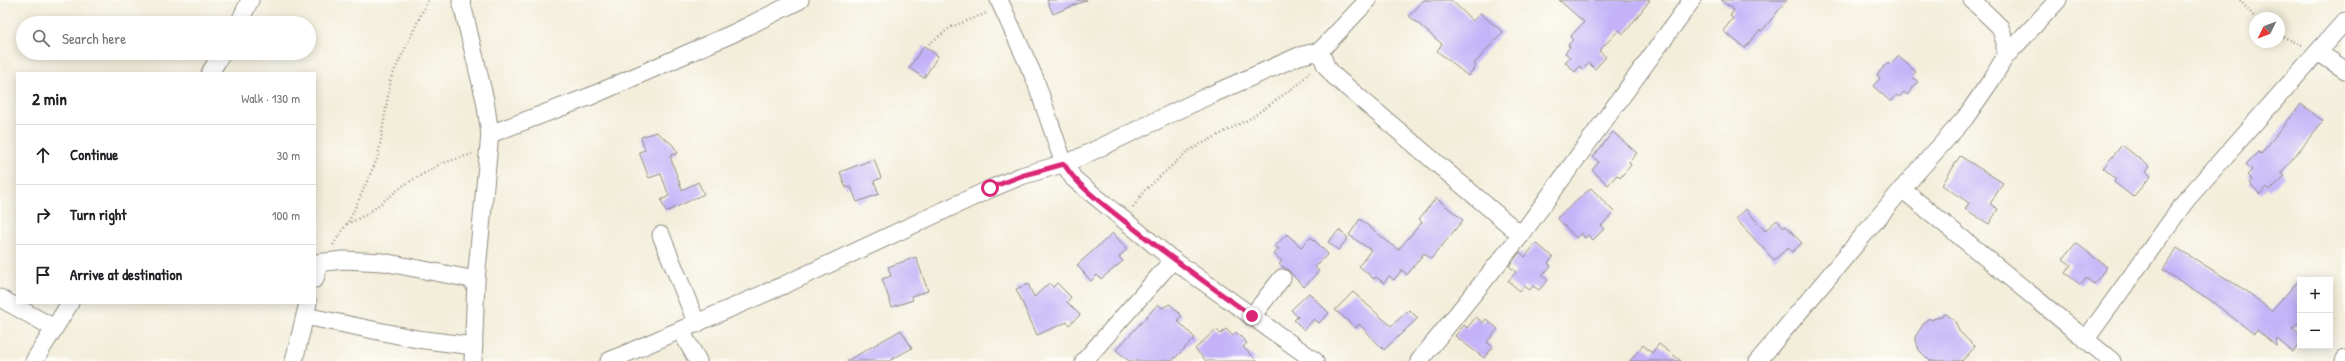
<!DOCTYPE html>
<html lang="en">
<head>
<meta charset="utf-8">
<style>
	:root { --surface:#fff; --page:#f6f6f6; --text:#202124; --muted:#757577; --line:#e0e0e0 }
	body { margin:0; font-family:"Patrick Hand",sans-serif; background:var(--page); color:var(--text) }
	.controls { position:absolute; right:12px; bottom:12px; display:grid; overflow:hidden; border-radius:0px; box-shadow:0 2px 10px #0003 }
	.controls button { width:36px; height:36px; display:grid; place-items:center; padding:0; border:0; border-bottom:1px solid var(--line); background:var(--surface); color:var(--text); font:20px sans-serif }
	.compass { position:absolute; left:2249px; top:12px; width:36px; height:36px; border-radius:50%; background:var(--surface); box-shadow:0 2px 10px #0003; rotate:227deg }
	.stop { position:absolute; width:12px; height:12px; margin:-9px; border:3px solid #db2777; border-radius:50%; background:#fff }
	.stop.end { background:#db2777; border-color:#fff; box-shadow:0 1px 4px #0008 }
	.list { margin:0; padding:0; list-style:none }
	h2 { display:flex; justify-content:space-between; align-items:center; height:52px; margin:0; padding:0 16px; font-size:17px }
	h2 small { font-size:13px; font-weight:400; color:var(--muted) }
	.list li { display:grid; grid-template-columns:26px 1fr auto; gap:12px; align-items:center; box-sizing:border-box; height:60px; padding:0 16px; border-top:1px solid var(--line) }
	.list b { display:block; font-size:15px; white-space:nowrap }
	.list em { font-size:13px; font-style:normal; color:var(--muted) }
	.icon { flex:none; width:22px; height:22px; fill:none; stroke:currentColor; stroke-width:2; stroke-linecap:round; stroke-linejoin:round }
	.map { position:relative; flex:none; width:2345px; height:361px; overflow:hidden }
	.search { position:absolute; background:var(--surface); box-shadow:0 2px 10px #0003; left:16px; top:16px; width:300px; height:44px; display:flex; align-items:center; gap:10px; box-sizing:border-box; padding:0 14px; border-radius:22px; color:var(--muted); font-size:15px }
	.panel { position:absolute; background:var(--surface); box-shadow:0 2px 10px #0003; left:16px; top:72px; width:300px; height:232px; border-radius:0px }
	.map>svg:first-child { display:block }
	.building { fill:#c3b2f8 }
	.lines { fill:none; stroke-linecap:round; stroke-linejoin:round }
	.minor-casing { stroke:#8f8c82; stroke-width:19 }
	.path { stroke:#8f8c82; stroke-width:2.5; stroke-dasharray:1 3; stroke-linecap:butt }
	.minor { stroke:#fff; stroke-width:17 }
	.route { stroke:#db2777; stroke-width:5 }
</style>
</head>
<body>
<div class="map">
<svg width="2345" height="361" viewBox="0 0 2345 361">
	<rect width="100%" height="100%" fill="#fdfcf7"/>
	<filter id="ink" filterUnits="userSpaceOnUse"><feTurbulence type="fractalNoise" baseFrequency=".025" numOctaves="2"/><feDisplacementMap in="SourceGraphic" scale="8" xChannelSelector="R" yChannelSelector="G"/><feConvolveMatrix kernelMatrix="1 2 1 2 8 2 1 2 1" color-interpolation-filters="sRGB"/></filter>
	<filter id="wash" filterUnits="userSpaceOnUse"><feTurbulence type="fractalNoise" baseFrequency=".012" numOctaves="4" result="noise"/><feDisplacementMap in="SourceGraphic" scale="16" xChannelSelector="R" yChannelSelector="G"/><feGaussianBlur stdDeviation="0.9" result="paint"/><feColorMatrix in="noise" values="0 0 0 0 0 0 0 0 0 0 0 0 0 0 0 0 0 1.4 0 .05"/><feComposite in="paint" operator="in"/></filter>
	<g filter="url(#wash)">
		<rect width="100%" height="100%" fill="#f3eeda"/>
		<g id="blocks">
			<g class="building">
				<path d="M1047,0H1087L1053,14Z"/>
				<path d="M1424,0H1451L1473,21L1480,13L1503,32L1474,64L1476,66L1468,76L1437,51L1442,44L1409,16Z"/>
				<path d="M1559,0H1650L1624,34L1619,30L1599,51L1606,57L1595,69L1589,63L1583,69L1580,66L1575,72L1565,62L1570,57L1565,53L1570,47L1568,45L1573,40L1570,37L1584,22Z"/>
				<path d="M1721,0H1787L1762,31L1760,30L1745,48L1723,31L1733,18L1730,16L1734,10Z"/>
				<path d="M924,46L938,56L924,78L909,68Z"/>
				<path d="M1898,56L1916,72L1912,76L1918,82L1907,95L1904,92L1899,97L1897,95L1891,102L1873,86L1880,78L1877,75L1888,62L1891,64Z"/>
				<path d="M2301,104L2323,121L2281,173L2285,176L2270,190L2267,187L2260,194L2249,183L2252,180L2247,175L2252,170L2246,164L2259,152L2261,154Z"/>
				<path d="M656,132L672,144L678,153L670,156L682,190L698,182L704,194L666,212L661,200L669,196L661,174L649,178L639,152L645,150L641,137Z"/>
				<path d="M1613,132L1637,153L1629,162L1631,165L1620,178L1617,175L1608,185L1592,170L1599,162L1593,157Z"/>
				<path d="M2122,145L2150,167L2146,172L2151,176L2133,197L2114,182L2116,179L2103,168Z"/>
				<path d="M1960,156L2003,183L1990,204L1998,209L1989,224L1965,209L1969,203L1942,185Z"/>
				<path d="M874,159L881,178L874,181L879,194L857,202L851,187L846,188L840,172Z"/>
				<path d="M1591,188L1614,212L1601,226L1604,229L1593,240L1588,235L1585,238L1581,233L1576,238L1557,218Z"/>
				<path d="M1436,198L1463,220L1431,259L1424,253L1407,275L1402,270L1394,280L1389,276L1384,283L1376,277L1374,279L1359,266L1371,250L1349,235L1360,219L1398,250L1422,222L1419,219Z"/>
				<path d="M1746,209L1765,231L1777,220L1784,227L1786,226L1802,243L1792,252L1788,248L1774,260L1736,219Z"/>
				<path d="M1339,230L1348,238L1338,250L1328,242Z"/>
				<path d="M1113,233L1127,249L1119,257L1123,261L1101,279L1097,275L1091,281L1077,265Z"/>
				<path d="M1287,234L1301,247L1311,237L1328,254L1315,267L1319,271L1304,287L1288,270L1279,264L1282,261L1274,254L1279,249L1275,246Z"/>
				<path d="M1536,243L1553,257L1548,263L1551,266L1542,276L1548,280L1539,290L1533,286L1530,290L1524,286L1520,291L1508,281L1516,272L1509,266L1520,252L1525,257Z"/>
				<path d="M2076,243L2107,267L2094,284L2086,278L2081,285L2065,273L2071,265L2063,259Z"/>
				<path d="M2177,248L2248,292L2271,311L2300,279V321L2293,329L2300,334V343L2293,352L2277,339L2276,346L2257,330L2254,334L2210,300L2163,270Z"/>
				<path d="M916,257L928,291L911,296L913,300L892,307L882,279L891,276L888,267Z"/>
				<path d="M1049,283L1053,287L1057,283L1071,297L1067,302L1080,315L1069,325L1067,322L1037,335L1016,289L1028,284L1034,297Z"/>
				<path d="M1353,292L1391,326L1409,310L1418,318L1384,350L1359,324L1356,328L1335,310Z"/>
				<path d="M1309,293L1329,313L1319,323L1314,319L1304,330L1294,320L1298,317L1291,310Z"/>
				<path d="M1158,304L1162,308L1170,304L1182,316L1177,320L1195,338L1172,361H1129L1116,350Z"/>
				<path d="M1946,314L1955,321L1959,331L1975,347L1962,361H1930L1919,350L1915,337L1924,323L1929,318L1931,320Z"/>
				<path d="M1476,317L1483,323L1486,319L1498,329L1487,342L1493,347L1484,358L1455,336L1464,325L1467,328Z"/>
				<path d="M1216,329L1221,334L1226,329L1233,336L1236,332L1247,343L1243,347L1257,361H1206L1195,349Z"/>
				<path d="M901,330L912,348L889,361H847Z"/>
				<path d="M1659,344L1681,361H1630L1643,345L1652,353Z"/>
			</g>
		</g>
	</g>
	<g filter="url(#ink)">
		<use href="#blocks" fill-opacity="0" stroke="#8f8c82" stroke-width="1"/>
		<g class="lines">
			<g class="minor-casing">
				<g id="minor">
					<path d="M461,0L485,100L490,134L476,280L473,361"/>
					<path d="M999,0L1035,79L1064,164L1074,179L1173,260L1315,361"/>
					<path d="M239,23L250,0"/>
					<path d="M1320,51L1326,66L1334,76L1521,235"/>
					<path d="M2318,52L2345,70"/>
					<path d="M2005,57L2058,0"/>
					<path d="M210,73L222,53"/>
					<path d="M490,134L591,96L734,33L800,0"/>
					<path d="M1902,189L2112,361"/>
					<path d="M661,235L697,324"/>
					<path d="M315,263L344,260L383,262L476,280"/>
					<path d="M315,279L319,263"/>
					<path d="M0,298L54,328"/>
					<path d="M305,316L417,339L474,346"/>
					<path d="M1252,316L1282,278"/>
					<path d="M681,331L698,361"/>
					<path d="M2086,339L2187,199L2345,21"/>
					<path d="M34,361L70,303"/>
					<path d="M294,361L308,303"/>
					<path d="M609,361L784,285L990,189L1021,176L1072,161L1208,96L1299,56L1320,51L1368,0"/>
					<path d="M1084,361L1173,260"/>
					<path d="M1419,361L1521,235L1692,0"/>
					<path d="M1758,361L1902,189L1965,118L1992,79L2005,57V42L2000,27L1972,0"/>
					<path d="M2344,361L2345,359"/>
				</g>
			</g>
			<g class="path">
				<path d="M2240,0L2255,18"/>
				<path d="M2279,35L2302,45"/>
				<path d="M929,44L951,27L987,13"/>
				<path d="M1133,207L1144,191L1188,151L1251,118L1300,83L1311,70"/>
				<path d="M347,224L366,215L404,185L440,164L472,154"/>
				<path d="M333,245L350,219L378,157L391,78L428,0"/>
			</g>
			<use href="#minor" class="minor"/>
		</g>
	</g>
	<g class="lines" filter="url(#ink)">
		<path class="route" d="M990,188L1021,176L1064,164C1078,187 1102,203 1123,220C1165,253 1208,285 1252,316"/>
	</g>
</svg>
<div class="controls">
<button>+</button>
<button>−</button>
</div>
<svg class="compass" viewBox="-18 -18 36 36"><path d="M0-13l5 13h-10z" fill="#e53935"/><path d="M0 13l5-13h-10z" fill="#757577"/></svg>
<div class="stop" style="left:990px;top:188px"></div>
<div class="stop end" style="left:1252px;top:316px"></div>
<div class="search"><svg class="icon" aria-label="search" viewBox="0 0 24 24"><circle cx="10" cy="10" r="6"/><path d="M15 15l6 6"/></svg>Search here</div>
<section class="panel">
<h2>2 min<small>Walk · 130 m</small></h2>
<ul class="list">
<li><svg class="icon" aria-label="ahead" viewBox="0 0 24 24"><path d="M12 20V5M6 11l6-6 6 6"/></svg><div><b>Continue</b></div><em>30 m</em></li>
<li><svg class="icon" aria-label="right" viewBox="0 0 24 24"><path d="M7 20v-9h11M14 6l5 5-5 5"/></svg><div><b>Turn right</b></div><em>100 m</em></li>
<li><svg class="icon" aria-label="arrive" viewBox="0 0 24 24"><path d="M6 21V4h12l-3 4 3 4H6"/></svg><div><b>Arrive at destination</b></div></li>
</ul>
</section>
</div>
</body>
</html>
